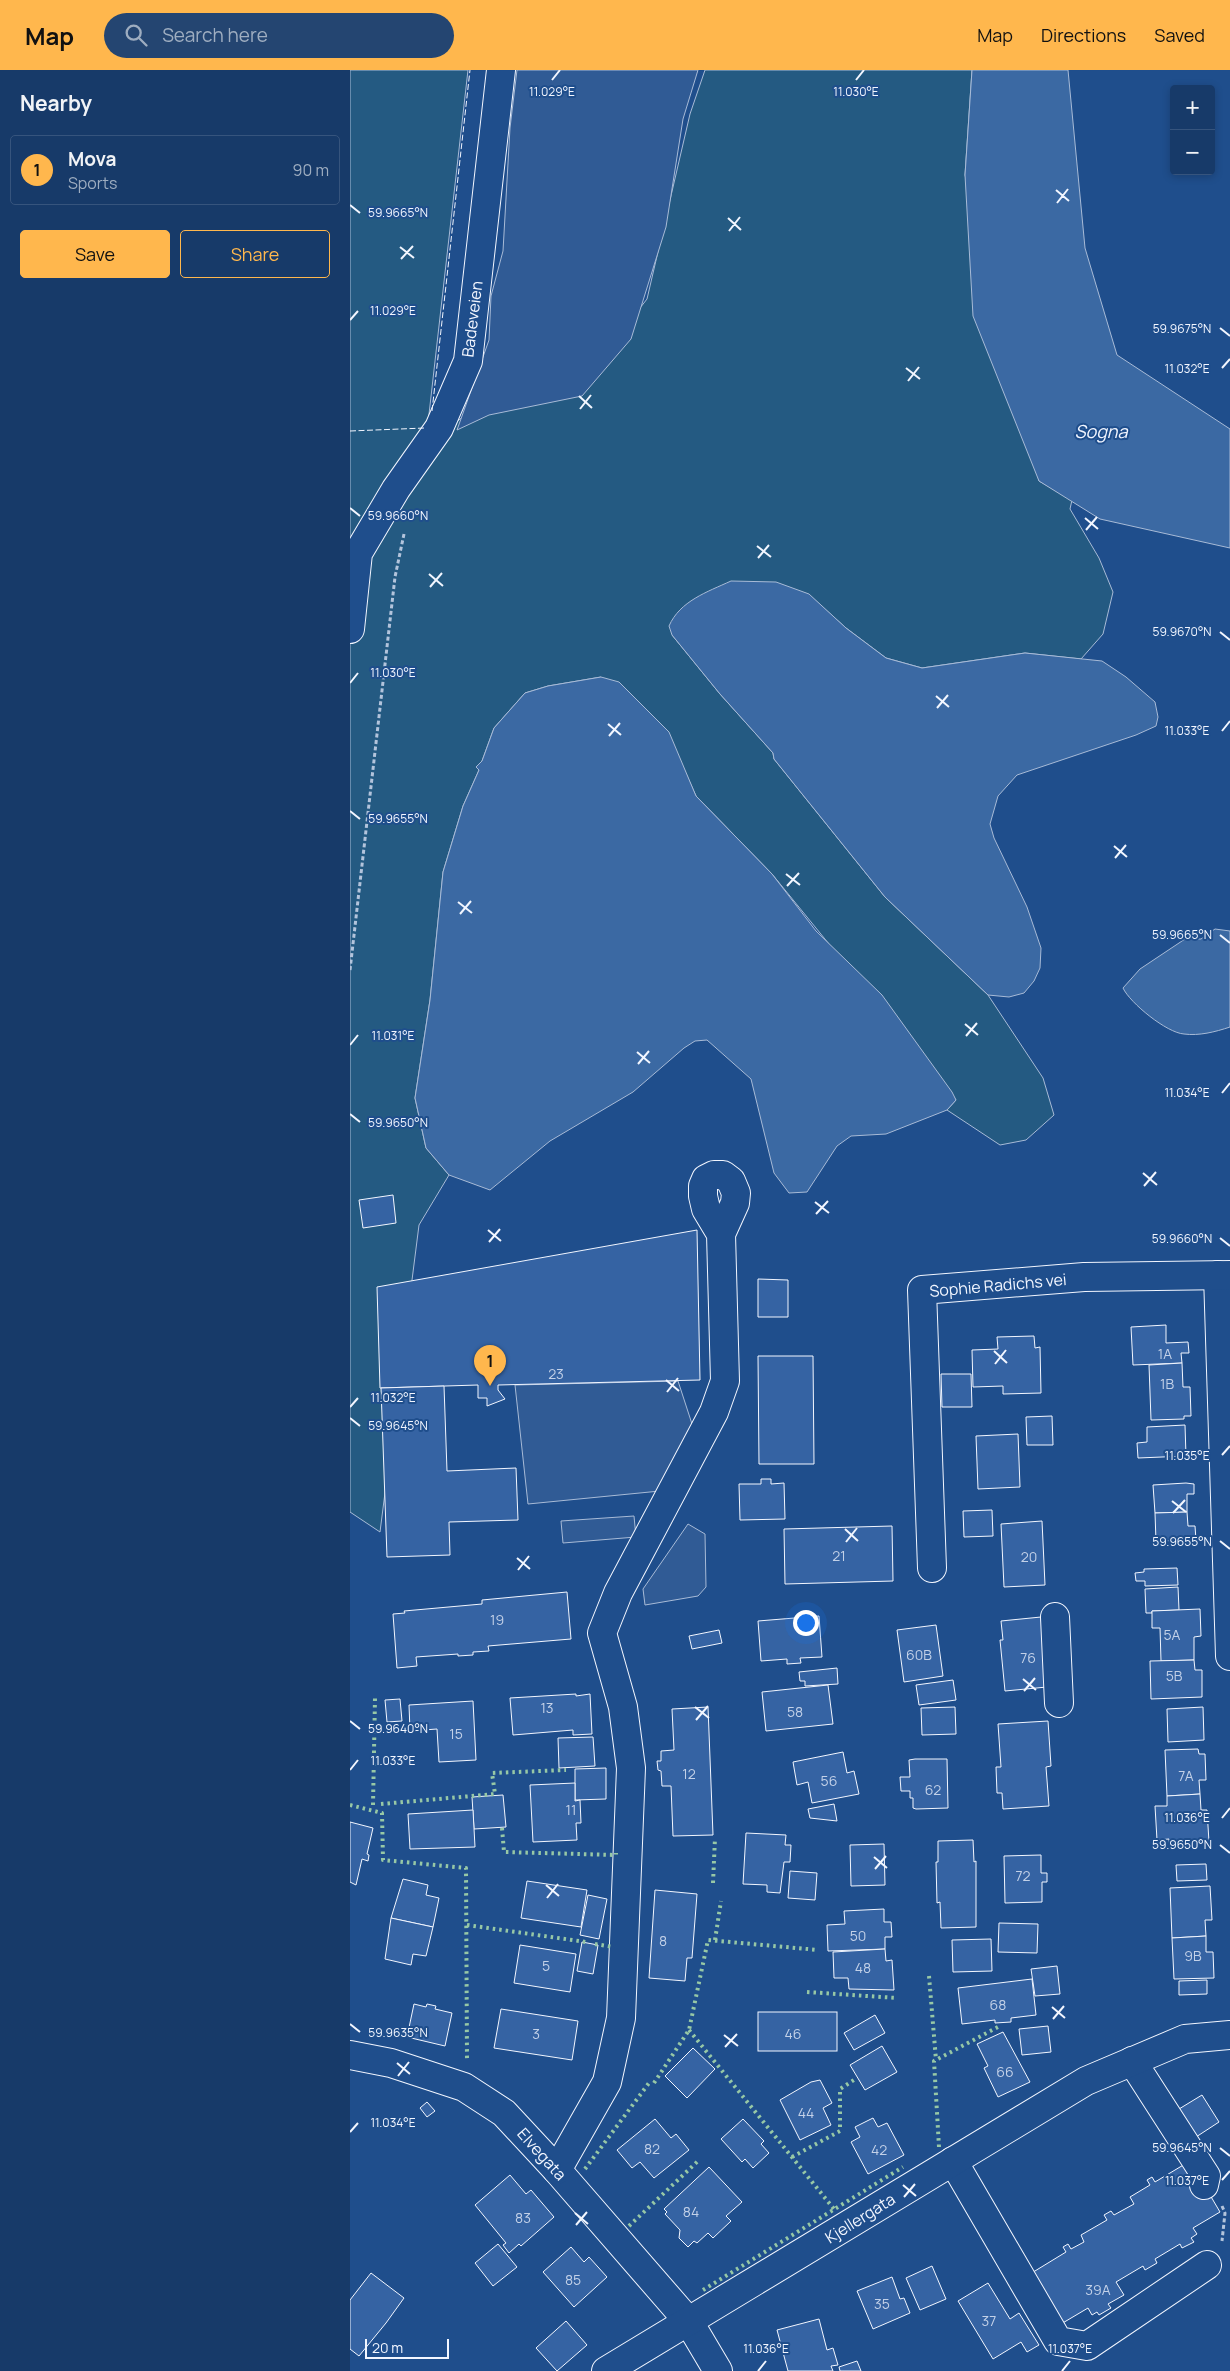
<!DOCTYPE html>
<html lang="en">
<head>
<meta charset="utf-8">
<style>
	:root { --surface:#173a69; --page:#244571; --text:#f1f3f6; --muted:#9eadc0; --line:#36547d; --accent:#ffb74d }
	body { margin:0; font-family:Manrope,sans-serif; background:var(--page); color:var(--text) }
	.controls { position:absolute; right:15px; top:15px; display:grid; overflow:hidden; border-radius:5px; box-shadow:0 2px 8px #0003 }
	.controls button { width:45px; height:45px; display:grid; place-items:center; padding:0; border:0; border-bottom:1px solid var(--line); background:var(--surface); color:var(--text); font:25px sans-serif }
	.scale { position:absolute; left:15px; bottom:12px; width:84px; box-sizing:border-box; padding-left:5px; border:2px solid #f2f6ff; border-top:0; font-size:14px; line-height:18px; white-space:nowrap; color:#f2f6ff; -webkit-text-stroke:4px #1f4e8c; paint-order:stroke }
	.you { position:absolute; left:455px; top:1552px; width:18px; height:18px; margin:-12px; border:4px solid #fff; border-radius:50%; background:#1a73e8; box-shadow:0 0 0 8px #1a73e833 }
	.badge { display:grid; place-items:center; width:32px; height:32px; border-radius:50%; background:var(--accent); color:#111; font-size:16px; font-weight:700 }
	.pin { position:absolute; translate:-50% -41px; filter:drop-shadow(0 1px 2px #0008) }
	.pin::after { content:''; position:absolute; top:26px; width:18px; height:15px; background:inherit; clip-path:polygon(0 0,100% 0,50% 100%) }
	.list { margin:0; padding:0; list-style:none }
	h2 { display:flex; justify-content:space-between; align-items:center; height:65px; margin:0; padding:0 20px; font-size:21px }
	h2 small { font-size:16px; font-weight:400; color:var(--muted) }
	.list li { display:grid; grid-template-columns:32px 1fr auto; gap:15px; align-items:center; box-sizing:border-box; height:70px; margin:0 10px 10px; padding:0 10px; border:1px solid var(--line); border-radius:5px }
	.list b { display:block; font-size:19px; white-space:nowrap }
	.list p { margin:0; font-size:16px; white-space:nowrap; color:var(--muted) }
	.list em { font-size:16px; font-style:normal; color:var(--muted) }
	.actions { display:flex; gap:10px; padding:15px 20px }
	.actions a { flex:1; padding:11px 0; border:1px solid var(--accent); border-radius:5px; text-align:center; font-size:18px; color:var(--accent) }
	.actions .main { background:var(--accent); color:#111 }
	.icon { flex:none; width:28px; height:28px; fill:none; stroke:currentColor; stroke-width:2; stroke-linecap:round; stroke-linejoin:round }
	.map { position:relative; flex:none; width:880px; height:2301px; overflow:hidden }
	header { display:flex; align-items:center; gap:30px; box-sizing:border-box; height:70px; padding:0 25px; background:var(--accent); color:#111 }
	header strong { font-size:24px }
	nav { display:flex; gap:28px; margin-inline-start:auto; font-size:18px }
	.search { width:350px; height:45px; background:var(--page); display:flex; align-items:center; gap:12px; box-sizing:border-box; padding:0 18px; border-radius:28px; color:var(--muted); font-size:19px }
	main { display:flex }
	aside { flex:1; background:var(--surface) }
	.map>svg:first-child { display:block }
	.green { fill:#245a82; stroke:#a8bbd7 }
	.parking { fill:#305b95; stroke:#a8bbd7 }
	.water { fill:#3b69a3; stroke:#a8bbd7 }
	.building { fill:#3563a3; stroke:#f2f6ff }
	.lines { fill:none; stroke-linecap:round; stroke-linejoin:round }
	.minor-casing { stroke:#f2f6ff; stroke-width:30 }
	.path { stroke:#b3c4dc; stroke-width:3; stroke-dasharray:4 2.5; stroke-linecap:butt }
	.minor { stroke:#1f4e8c; stroke-width:28 }
	.hedge { stroke:#97c8a6; stroke-width:4; stroke-dasharray:2.5 4; stroke-linecap:butt }
	.fence { stroke:#f2f6ff; stroke-width:1; stroke-dasharray:6 2.5; stroke-linecap:butt }
	.ticks { fill:none; stroke:#f2f6ff; stroke-width:2 }
	.labels { text-anchor:middle; stroke-width:4; stroke-linejoin:round; paint-order:stroke }
	.number-label { font-size:14px; fill:#c3d1e8 }
	.street-label { font-size:16px; fill:#f2f6ff; stroke:#1f4e8c }
	.water-label { font-size:18px; font-style:italic; fill:#f2f6ff; stroke:#1f4e8c }
	.ticks-label { font-size:12px; text-anchor:middle; fill:#f2f6ff; stroke:#1f4e8c; stroke-width:4; stroke-linejoin:round; paint-order:stroke }
</style>
</head>
<body>
<header>
<strong>Map</strong>
<div class="search"><svg class="icon" aria-label="search" viewBox="0 0 24 24"><circle cx="10" cy="10" r="6"/><path d="M15 15l6 6"/></svg>Search here</div>
<nav><a>Map</a><a>Directions</a><a>Saved</a></nav>
</header>
<main>
<aside>
<h2>Nearby<small></small></h2>
<ul class="list">
<li><span class="badge">1</span><div><b>Mova</b><p>Sports</p></div><em>90 m</em></li>
</ul>
<div class="actions"><a class="main">Save</a><a>Share</a></div>
</aside>
<div class="map">
<svg width="880" height="2301" viewBox="0 0 880 2301">
	<rect width="100%" height="100%" fill="#1f4e8c"/>
	<path class="green" d="M0,0H118L78,353L95,362L146,318L256,282L297,229L340,44L355,0H622L615,105L689,411L722,430L720,439L749,488L763,522L753,564L731,589L675,583L572,598L536,588L496,558L459,525L322,565L370,624L423,683L424,689L535,827L638,925L693,1008L704,1045L676,1070L650,1075L597,1040L606,1030L422,804L346,726L333,697L251,607L198,616L175,623L144,658L132,691L126,697L129,700L113,736L93,802L80,930L65,1028L76,1078L99,1105L69,1155L30,1462L0,1442Z"/>
	<g class="parking">
		<path d="M167,0H348L333,49L316,157L281,269L232,326L139,345L107,360L139,270L141,226L153,181L160,58Z"/>
		<path d="M328,1311L343,1357L310,1421L178,1434L165,1315Z"/>
		<path d="M284,1446L286,1467L213,1473L211,1451Z"/>
		<path d="M338,1454L355,1464L356,1517L348,1526L295,1535L293,1519Z"/>
	</g>
	<g class="water">
		<path d="M622,0H718L735,178L767,285L880,359V478L750,449L689,411L623,246L615,105Z"/>
		<path d="M381,511L426,512L459,524L496,558L536,588L572,598L675,583L752,591L776,607L805,632L808,647L806,656L786,665L667,705L648,726L640,754L644,768L677,837L691,878L690,898L684,911L674,923L659,927L638,925L535,827L424,689L423,683L370,624L322,565L319,556C330,531 357,522 381,511Z"/>
		<path d="M251,607L269,612L319,662L346,726L422,804L466,861L532,925L602,1022L606,1030L597,1040L536,1064L501,1066L487,1076L457,1122L439,1123L424,1103L401,1009L357,970L345,971L334,978L283,1022L200,1071L140,1120L99,1105L76,1078L65,1028L80,930L93,802L113,736L129,700L126,697L132,691L144,658L175,623L198,616Z"/>
		<path d="M865,859L880,861V957C865,962 849,966 834,964C817,963 780,933 773,918L790,899L844,863L845,869H851Z"/>
	</g>
	<g class="building">
		<path d="M43,1125L46,1153L13,1158L9,1130Z"/>
		<path d="M347,1160L350,1310L148,1315V1320L155,1329L137,1336V1328H128V1315L30,1318L27,1217Z"/>
		<path d="M408,1209L438,1210V1247H408Z"/>
		<path d="M816,1255V1273L838,1272L839,1283H831L832,1293L783,1295L781,1257Z"/>
		<path d="M684,1266L685,1278L690,1277L691,1323L653,1324V1316L623,1317L622,1280L648,1279L647,1267Z"/>
		<path d="M408,1286H463L464,1394H409Z"/>
		<path d="M832,1293L833,1317H840L841,1346H834V1349L801,1350L799,1295Z"/>
		<path d="M591,1304H621L622,1337H592Z"/>
		<path d="M94,1316L97,1401L166,1398L168,1450L99,1452L100,1485L37,1487L31,1318Z"/>
		<path d="M702,1346L703,1375H677L676,1347Z"/>
		<path d="M835,1355L836,1386L788,1388L787,1373L797,1372V1357Z"/>
		<path d="M668,1364L670,1417L628,1419L626,1366Z"/>
		<path d="M411,1409H421V1414L434,1413L435,1449L390,1450L389,1414H411Z"/>
		<path d="M836,1413L844,1414V1424H837V1442L805,1443L803,1415Z"/>
		<path d="M642,1440L643,1466L614,1467L613,1441Z"/>
		<path d="M837,1442L838,1456H845L846,1470L806,1471L805,1443Z"/>
		<path d="M692,1451L695,1515L654,1517L651,1454Z"/>
		<path d="M542,1456L543,1511L435,1514L434,1459Z"/>
		<path d="M827,1498L828,1515L795,1516V1511H786L785,1503L794,1502V1499Z"/>
		<path d="M828,1517L829,1540L802,1541V1543H796L795,1519Z"/>
		<path d="M217,1522L221,1569L138,1576L139,1581L123,1582V1585L108,1586V1584L66,1587L67,1596L47,1598L43,1544L55,1543L54,1541L132,1534V1530Z"/>
		<path d="M850,1539L851,1566L844,1567V1590L811,1591L810,1558H802V1541Z"/>
		<path d="M469,1546L472,1587L450,1588L451,1593L437,1594V1589L411,1591L408,1551Z"/>
		<path d="M691,1547L697,1617L655,1621L650,1570H653L651,1551Z"/>
		<path d="M586,1555L593,1606L554,1612L547,1560Z"/>
		<path d="M369,1560L372,1573L342,1579L339,1566Z"/>
		<path d="M844,1590L845,1600H852V1627L801,1629L800,1591Z"/>
		<path d="M487,1598L488,1614L455,1616V1611H450L449,1602Z"/>
		<path d="M603,1610L606,1630L569,1635L566,1615Z"/>
		<path d="M478,1615L483,1654L416,1661L412,1622Z"/>
		<path d="M226,1624V1626L240,1624L242,1664L223,1665V1660L163,1665L160,1628Z"/>
		<path d="M50,1629L52,1651L37,1652L35,1630Z"/>
		<path d="M123,1631L126,1690L89,1692L87,1659L60,1661L59,1635Z"/>
		<path d="M358,1637L363,1765L323,1766L321,1716H312L311,1701L308,1700L307,1691H311V1681L324,1680L322,1639Z"/>
		<path d="M605,1637L606,1664L572,1665L571,1638Z"/>
		<path d="M853,1637L854,1670L818,1672L817,1639Z"/>
		<path d="M698,1651L701,1696L696,1697L699,1736L653,1739L652,1723H647L646,1697H651L648,1654Z"/>
		<path d="M243,1667L245,1696L209,1698L208,1668Z"/>
		<path d="M848,1679L849,1684H855L856,1710H849L850,1724L817,1726L815,1680Z"/>
		<path d="M493,1682L497,1703L504,1701L509,1724L462,1733L458,1712L447,1715L443,1692Z"/>
		<path d="M565,1689H597L598,1738L566,1739L563,1738V1728H560V1721H551L550,1707H560L559,1690Z"/>
		<path d="M256,1698V1729L225,1730V1699Z"/>
		<path d="M225,1713V1731L230,1730L231,1753H226L227,1770L183,1772L180,1715Z"/>
		<path d="M850,1724L851,1740H857L859,1772L819,1773V1769L807,1770L805,1736H817V1726Z"/>
		<path d="M153,1725L156,1757L124,1759L122,1727Z"/>
		<path d="M484,1734L487,1751L460,1748L458,1739Z"/>
		<path d="M123,1740L125,1777L60,1779L58,1744Z"/>
		<path d="M0,1752L23,1758L17,1784L19,1785L18,1791L12,1789L6,1815L0,1812Z"/>
		<path d="M396,1763L436,1765L435,1775H441L440,1792H434L430,1823L417,1822V1815L393,1814Z"/>
		<path d="M623,1770L624,1792L626,1791V1857L591,1858L590,1832L587,1833L586,1792H588V1771Z"/>
		<path d="M534,1774L535,1815L501,1816L500,1775Z"/>
		<path d="M691,1785V1803H697V1812H692V1832L655,1833L654,1786Z"/>
		<path d="M856,1794L857,1810L827,1811L826,1795Z"/>
		<path d="M440,1801L467,1803L465,1830L438,1828Z"/>
		<path d="M53,1809L78,1815L76,1825L89,1828L83,1857L41,1848Z"/>
		<path d="M177,1811L237,1820L231,1857L171,1848Z"/>
		<path d="M860,1816L862,1850H855L856,1866L822,1868L820,1818Z"/>
		<path d="M305,1820L347,1824L342,1888H337L335,1911L299,1908Z"/>
		<path d="M238,1825L257,1829L249,1869L230,1865Z"/>
		<path d="M534,1839V1852H541L542,1867H535V1879L478,1881L477,1855L495,1854L494,1841Z"/>
		<path d="M41,1848L83,1857L76,1886L63,1884L61,1895L35,1889Z"/>
		<path d="M649,1853L688,1854L687,1883L648,1882Z"/>
		<path d="M856,1866V1882H863L864,1908L824,1909L822,1868Z"/>
		<path d="M641,1869L642,1901L603,1902L602,1870Z"/>
		<path d="M232,1872L248,1875L243,1904L227,1901Z"/>
		<path d="M170,1875L226,1884L220,1922L164,1913Z"/>
		<path d="M535,1879L536,1891L542,1890L544,1920L499,1919L498,1908H484L483,1882Z"/>
		<path d="M707,1896L710,1924L685,1926L681,1899Z"/>
		<path d="M682,1909L686,1945L661,1948V1952L645,1953V1950L612,1954L608,1918Z"/>
		<path d="M857,1910V1924L829,1925V1911Z"/>
		<path d="M64,1934L76,1937L77,1934L86,1936L85,1939L102,1943L95,1976L57,1967Z"/>
		<path d="M151,1939L228,1951L222,1990L144,1978Z"/>
		<rect x="408" y="1942" width="79" height="39"/>
		<path d="M525,1945L535,1963L504,1980L494,1963Z"/>
		<path d="M698,1956L701,1982L672,1985L669,1959Z"/>
		<path d="M653,1962L680,2012L648,2027L634,1998L638,1996L627,1974Z"/>
		<path d="M532,1976L547,2002L515,2020L500,1995Z"/>
		<path d="M343,1978L365,1999L337,2028L315,2006Z"/>
		<path d="M470,2010L482,2033L473,2038L481,2055L450,2070L430,2030L461,2012Z"/>
		<path d="M852,2025L869,2052L846,2067L829,2039Z"/>
		<path d="M77,2032L85,2041L77,2047L70,2038Z"/>
		<path d="M523,2048L528,2057L537,2053L554,2085L518,2104L501,2072L510,2067L505,2057Z"/>
		<path d="M305,2049L321,2068L326,2064L339,2080L304,2108L290,2092L282,2098L267,2080Z"/>
		<path d="M393,2049L414,2071L411,2074L419,2083L403,2098L395,2089L392,2092L371,2069Z"/>
		<path d="M840,2091L870,2142L843,2158L847,2164L841,2168L844,2172L832,2178L830,2174L805,2189L807,2193L795,2200L793,2196L766,2212L774,2225L758,2234L761,2238L749,2245L747,2242L742,2245L738,2238L711,2254L680,2204L716,2182L713,2177L718,2174L721,2179L734,2172L731,2165L757,2150L754,2145L761,2141L764,2145L784,2134L780,2127L800,2115L797,2110L802,2107L805,2112Z"/>
		<path d="M359,2097L392,2132L376,2146L381,2151L363,2168L358,2163L347,2173L344,2171L338,2177L329,2168L330,2160L315,2144L317,2142L314,2139Z"/>
		<path d="M160,2105L176,2124L181,2120L204,2147L171,2176L169,2174L159,2183L153,2175L156,2173L125,2135Z"/>
		<path d="M148,2174L167,2197L143,2216L125,2193Z"/>
		<path d="M221,2177L234,2192L239,2187L257,2207L224,2237L193,2202Z"/>
		<path d="M582,2196L596,2229L570,2240L556,2208Z"/>
		<path d="M21,2203L54,2228L36,2253L9,2286L0,2279V2230Z"/>
		<path d="M542,2207L550,2229L554,2228L560,2243L523,2259L507,2221Z"/>
		<path d="M638,2213L660,2249L669,2243L689,2275L677,2282L671,2272L643,2289L608,2231Z"/>
		<path d="M469,2249L477,2280L483,2278L488,2295L481,2296L483,2301H438L427,2260Z"/>
		<path d="M216,2251L237,2275L207,2301L186,2278Z"/>
		<path d="M507,2291L511,2301H490L489,2297Z"/>
	</g>
	<g class="lines">
		<g class="minor-casing">
			<g id="minor">
				<path d="M0,559L8,483L46,419L89,358L118,291L151,0"/>
				<path d="M868,1205L880,1586"/>
				<path d="M582,1498L572,1220L734,1207L880,1205"/>
				<path d="M705,1547L709,1633"/>
				<path d="M0,1985L41,1993L114,2017L154,2043L207,2100L339,2252L368,2301"/>
				<path d="M782,1991L856,2106L854,2115"/>
				<path d="M603,2091L708,2271L737,2276L857,2195"/>
				<path d="M207,2100L257,2012L271,1948L281,1698L273,1637L252,1563L268,1523L364,1342L375,1311L371,1164L385,1133L386,1123L381,1111L373,1105H364L356,1109L353,1116V1126L356,1139L371,1164"/>
				<path d="M256,2301L736,2011L835,1969L880,1965"/>
			</g>
		</g>
		<g class="path">
			<path d="M0,900L45,507L54,464"/>
			<path d="M872,2136L875,2143L872,2171"/>
		</g>
		<use href="#minor" class="minor"/>
		<g class="hedge">
			<path d="M31,1734L145,1724L142,1703L216,1700"/>
			<path d="M0,1735L32,1743L33,1790L116,1798L117,1991"/>
			<path d="M23,1735L25,1628"/>
			<path d="M152,1758L154,1782L266,1785V1783"/>
			<path d="M363,1813L365,1768"/>
			<path d="M117,1855L236,1872"/>
			<path d="M365,1870L371,1831"/>
			<path d="M245,1874L263,1877"/>
			<path d="M579,1906L586,1990"/>
			<path d="M457,1922L547,1928"/>
			<path d="M339,1960L484,2139"/>
			<path d="M304,2013L339,1960L358,1870L468,1880"/>
			<path d="M589,2077L584,1991L648,1957"/>
			<path d="M442,2087L490,2061V2019L507,2008"/>
			<path d="M235,2099L299,2013"/>
			<path d="M279,2156L348,2091"/>
			<path d="M353,2220L553,2097"/>
		</g>
		<g class="fence">
			<path d="M82,341L120,0"/>
			<path d="M0,361L75,358"/>
		</g>
	</g>
	<path class="ticks" d="M202,10L210,0M506,10L514,0M706,120L719,131M707,133L718,119M0,135L10,143M378,148L391,160M379,161L390,147M50,177L64,188M51,189L63,176M0,250L8,241M870,258L880,266M556,298L570,309M872,298L880,289M558,311L569,297M229,326L242,338M230,339L241,325M0,438L10,446M735,448L748,459M736,460L747,447M407,476L421,487M408,488L419,475M79,504L93,516M80,517L92,503M870,562L880,570M0,613L8,603M586,626L599,637M587,638L598,625M258,654L271,665M872,661L880,651M259,666L270,653M0,741L10,749M764,776L777,787M765,788L776,775M436,804L450,815M437,816L449,803M108,832L122,843M110,844L121,831M870,865L880,873M615,954L628,965M616,966L627,953M0,975L8,965M287,982L300,993M288,994L299,981M872,1023L880,1013M0,1044L10,1052M793,1103L807,1115M794,1116L806,1102M465,1132L479,1143M466,1144L478,1131M138,1160L151,1171M870,1168L880,1176M139,1172L150,1159M644,1281L657,1293M645,1294L656,1280M316,1310L329,1321M317,1322L328,1308M0,1337L8,1328M0,1348L10,1356M872,1385L880,1376M822,1431L836,1442M823,1443L835,1430M495,1459L508,1471M870,1471L880,1479M496,1472L507,1458M167,1488L180,1499M168,1500L179,1486M673,1609L686,1620M674,1621L685,1608M345,1637L359,1648M346,1650L358,1636M0,1651L10,1659M0,1700L8,1690M872,1748L880,1738M870,1775L880,1783M524,1787L537,1798M525,1799L536,1786M196,1815L209,1826M197,1828L208,1814M702,1937L715,1948M703,1949L714,1936M0,1954L10,1962M374,1965L388,1976M375,1977L387,1964M47,1993L60,2004M48,2006L59,1992M0,2062L8,2053M870,2078L880,2086M872,2110L880,2101M553,2115L566,2126M554,2127L565,2114M225,2143L238,2154M226,2155L237,2142M408,2301L416,2291M712,2301L720,2291"/>
	<g class="labels">
		<g class="number-label">
			<text x="815" y="1289">1A</text>
			<text x="206" y="1309">23</text>
			<text x="817" y="1319">1B</text>
			<text x="489" y="1491">21</text>
			<text x="679" y="1492">20</text>
			<text x="147" y="1555">19</text>
			<text x="822" y="1570">5A</text>
			<text x="569" y="1590">60B</text>
			<text x="678" y="1593">76</text>
			<text x="824" y="1611">5B</text>
			<text x="197" y="1643">13</text>
			<text x="445" y="1647">58</text>
			<text x="106" y="1669">15</text>
			<text x="339" y="1709">12</text>
			<text x="836" y="1711">7A</text>
			<text x="479" y="1716">56</text>
			<text x="583" y="1725">62</text>
			<text x="221" y="1745">11</text>
			<text x="673" y="1811">72</text>
			<text x="508" y="1871">50</text>
			<text x="313" y="1876">8</text>
			<text x="843" y="1891">9B</text>
			<text x="196" y="1901">5</text>
			<text x="513" y="1903">48</text>
			<text x="648" y="1940">68</text>
			<text x="186" y="1969">3</text>
			<text x="443" y="1969">46</text>
			<text x="655" y="2007">66</text>
			<text x="456" y="2048">44</text>
			<text x="302" y="2084">82</text>
			<text x="529" y="2085">42</text>
			<text x="341" y="2147">84</text>
			<text x="173" y="2153">83</text>
			<text x="223" y="2215">85</text>
			<text x="748" y="2225">39A</text>
			<text x="532" y="2239">35</text>
			<text x="639" y="2256">37</text>
		</g>
		<g class="street-label">
			<text transform="translate(122 249) rotate(-83)" y="6">Badeveien</text>
			<text transform="translate(648 1215) rotate(-5)" y="6">Sophie Radichs vei</text>
			<text transform="translate(192 2084) rotate(48)" y="6">Elvegata</text>
			<text transform="translate(510 2148) rotate(-32)" y="6">Kjellergata</text>
		</g>
		<g class="water-label">
			<text x="751" y="368">Sogna</text>
		</g>
	</g>
	<g class="ticks-label">
		<text x="202" y="26">11.029°E</text>
		<text x="506" y="26">11.030°E</text>
		<text x="48" y="147">59.9665°N</text>
		<text x="43" y="245">11.029°E</text>
		<text x="832" y="263">59.9675°N</text>
		<text x="837" y="303">11.032°E</text>
		<text x="48" y="450">59.9660°N</text>
		<text x="832" y="566">59.9670°N</text>
		<text x="43" y="607">11.030°E</text>
		<text x="837" y="665">11.033°E</text>
		<text x="48" y="753">59.9655°N</text>
		<text x="832" y="869">59.9665°N</text>
		<text x="43" y="970">11.031°E</text>
		<text x="837" y="1027">11.034°E</text>
		<text x="48" y="1057">59.9650°N</text>
		<text x="832" y="1173">59.9660°N</text>
		<text x="43" y="1332">11.032°E</text>
		<text x="48" y="1360">59.9645°N</text>
		<text x="837" y="1390">11.035°E</text>
		<text x="832" y="1476">59.9655°N</text>
		<text x="48" y="1663">59.9640°N</text>
		<text x="43" y="1695">11.033°E</text>
		<text x="837" y="1752">11.036°E</text>
		<text x="832" y="1779">59.9650°N</text>
		<text x="48" y="1967">59.9635°N</text>
		<text x="43" y="2057">11.034°E</text>
		<text x="832" y="2082">59.9645°N</text>
		<text x="837" y="2115">11.037°E</text>
		<text x="416" y="2283">11.036°E</text>
		<text x="720" y="2283">11.037°E</text>
	</g>
</svg>
<div class="controls">
<button>+</button>
<button>−</button>
</div>
<div class="scale">20 m</div>
<div class="you"></div>
<div class="pin badge" style="left:140px;top:1316px">1</div>
</div>
</main>
</body>
</html>
